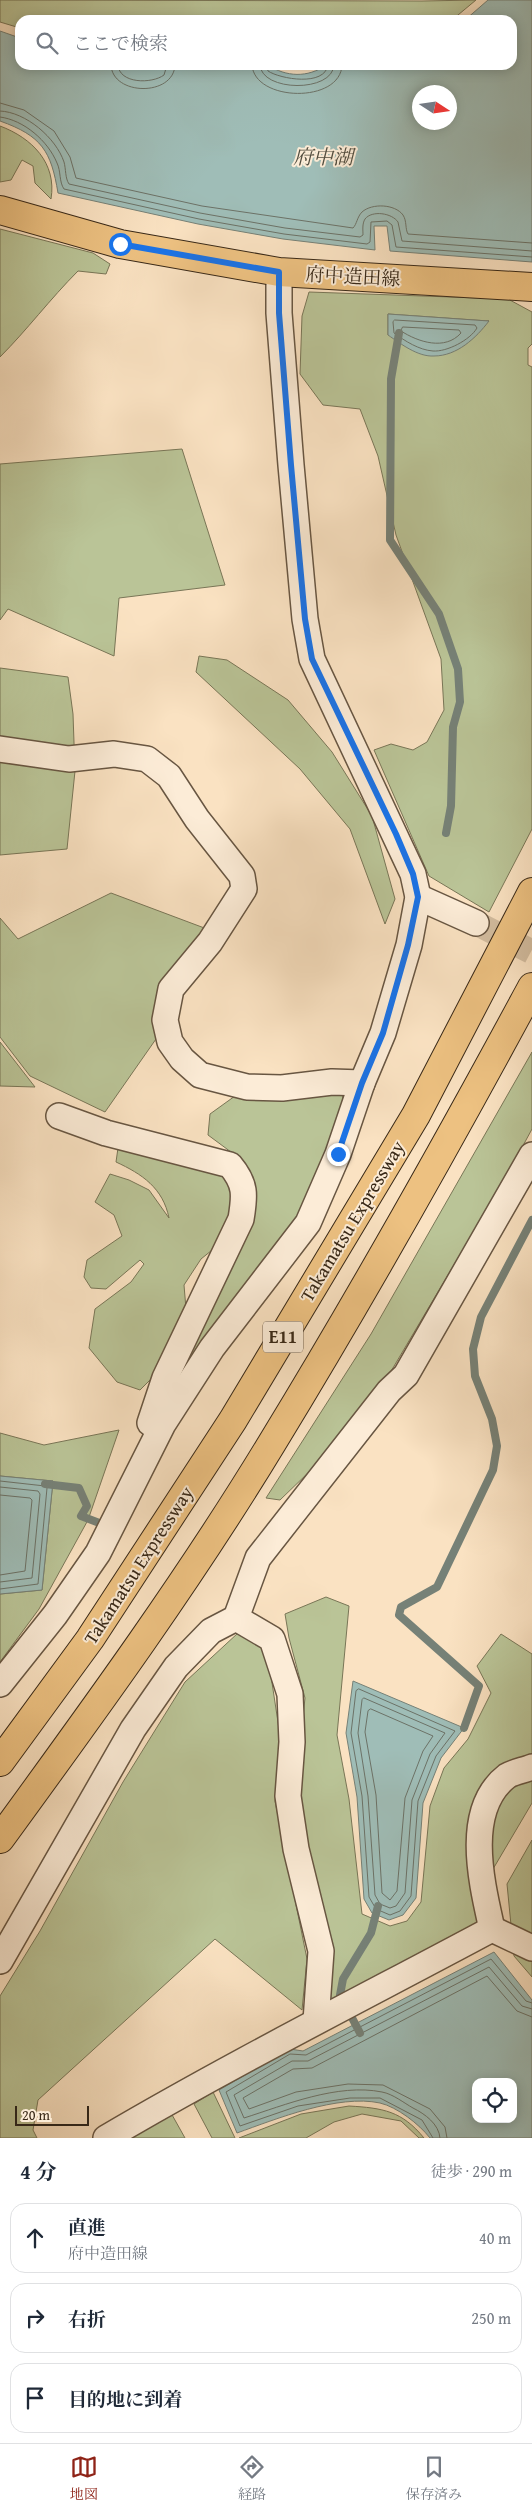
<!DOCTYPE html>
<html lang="ja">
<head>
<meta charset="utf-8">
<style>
	:root { --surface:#fff; --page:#f6f6f7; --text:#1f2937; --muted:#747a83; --line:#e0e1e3; --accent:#8f2418 }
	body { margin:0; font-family:"Gentium Book Plus","Noto Serif JP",serif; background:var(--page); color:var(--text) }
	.controls { position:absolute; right:15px; bottom:15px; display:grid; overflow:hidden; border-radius:10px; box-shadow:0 2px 12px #0003 }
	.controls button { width:45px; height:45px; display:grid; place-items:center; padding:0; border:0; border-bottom:1px solid var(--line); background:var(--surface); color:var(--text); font:25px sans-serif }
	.compass { position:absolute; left:412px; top:85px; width:45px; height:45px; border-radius:50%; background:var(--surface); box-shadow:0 2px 12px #0003; rotate:102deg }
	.scale { position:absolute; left:15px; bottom:12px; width:74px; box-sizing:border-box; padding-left:5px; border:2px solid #382817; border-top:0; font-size:14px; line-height:18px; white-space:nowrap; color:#382817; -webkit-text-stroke:4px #fcecd7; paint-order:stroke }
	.stop { position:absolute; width:15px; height:15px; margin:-11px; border:4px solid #1a73e8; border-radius:50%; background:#fff }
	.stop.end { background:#1a73e8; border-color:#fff; box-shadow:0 1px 5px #0008 }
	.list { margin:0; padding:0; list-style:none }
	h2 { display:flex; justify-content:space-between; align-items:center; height:65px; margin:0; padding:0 20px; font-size:21px }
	h2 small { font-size:16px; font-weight:400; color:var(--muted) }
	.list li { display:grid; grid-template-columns:32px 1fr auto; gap:15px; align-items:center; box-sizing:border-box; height:70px; margin:0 10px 10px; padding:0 10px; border:1px solid var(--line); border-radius:15px }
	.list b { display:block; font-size:19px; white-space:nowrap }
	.list p { margin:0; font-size:16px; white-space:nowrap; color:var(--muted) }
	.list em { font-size:16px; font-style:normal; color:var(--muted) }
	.icon { flex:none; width:28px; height:28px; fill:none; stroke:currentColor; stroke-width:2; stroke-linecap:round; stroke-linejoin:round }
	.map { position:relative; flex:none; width:532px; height:2138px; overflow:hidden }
	.search { position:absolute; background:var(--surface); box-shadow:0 2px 12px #0003; left:15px; right:15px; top:15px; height:55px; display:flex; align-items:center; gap:12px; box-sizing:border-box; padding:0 18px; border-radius:15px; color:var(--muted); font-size:19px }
	.sheet { height:305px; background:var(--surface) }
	nav { display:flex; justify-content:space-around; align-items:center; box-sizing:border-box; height:70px; border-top:1px solid var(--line); background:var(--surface); font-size:14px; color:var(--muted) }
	nav a { display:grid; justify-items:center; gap:2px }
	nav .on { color:var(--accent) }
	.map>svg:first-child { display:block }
	.green { fill:#bac497; stroke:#797657; fill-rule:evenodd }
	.water { fill:#9fbdb7; stroke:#768177; fill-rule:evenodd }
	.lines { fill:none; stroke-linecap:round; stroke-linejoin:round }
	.shore { stroke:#6c7267; stroke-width:1 }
	.stream { stroke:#768177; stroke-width:8 }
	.minor-tunnel { stroke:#d3bda0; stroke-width:25; stroke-dasharray:25 12; stroke-linecap:butt }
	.minor-casing { stroke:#685642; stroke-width:28 }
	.major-casing { stroke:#382817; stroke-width:30 }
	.highway-casing { stroke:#382817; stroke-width:30 }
	.minor { stroke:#fcecd7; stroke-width:25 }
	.major { stroke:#edc181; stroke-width:28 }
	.highway { stroke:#edc181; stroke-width:28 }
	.route { stroke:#1a73e8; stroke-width:6 }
	.labels { text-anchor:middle; stroke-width:4; stroke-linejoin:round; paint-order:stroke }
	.shield { fill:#fcecd7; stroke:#736351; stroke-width:1 }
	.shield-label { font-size:18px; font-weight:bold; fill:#382817 }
	.street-label { font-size:19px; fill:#382817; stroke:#fcecd7 }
	.water-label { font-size:20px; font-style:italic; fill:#524d3f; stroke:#fcecd7 }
</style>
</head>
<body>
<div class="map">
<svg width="532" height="2138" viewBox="0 0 532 2138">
	<rect width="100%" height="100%" fill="#fae2c2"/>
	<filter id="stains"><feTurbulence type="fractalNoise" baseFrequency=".004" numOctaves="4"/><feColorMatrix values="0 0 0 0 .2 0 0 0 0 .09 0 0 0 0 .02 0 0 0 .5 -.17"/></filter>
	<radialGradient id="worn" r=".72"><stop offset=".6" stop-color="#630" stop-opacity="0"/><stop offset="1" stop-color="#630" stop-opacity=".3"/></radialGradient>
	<g class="green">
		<path d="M0,0L422,1L476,0L452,20H20V28L0,22Z"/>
		<path d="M0,126C32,138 57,163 51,199L35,183L33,166L22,160L11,180L0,182Z"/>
		<path d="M0,229L93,253L110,264L106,274L78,271C50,299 27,330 0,357Z"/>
		<path d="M309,292L508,299L532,312V344L528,348V365L532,367V829L489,912L429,876L374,750L391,744L413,750L427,742L444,710L441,659L396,535L378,456L360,409L323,405L300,374L302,316ZM388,314L488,321H489L388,335Z"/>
		<path d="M182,449L225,585L119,598L114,656L8,609L0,620V464Z"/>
		<path d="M199,656L227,660L288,700L332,752L372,816L395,899L385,924L350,829L300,769L196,672Z"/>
		<path d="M0,668L68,677L73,714L75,771L67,849L0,855Z"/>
		<path d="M111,893L207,929L157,992L156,1039L105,1112L30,1076L0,1037V918L18,939Z"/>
		<path d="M0,1042L35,1087L0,1086Z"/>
		<path d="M532,1052V1129L506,1177L387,1378L310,1471L280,1500L266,1498L371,1334Z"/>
		<path d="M342,1089L344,1111L294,1228L168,1398L254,1202V1180L235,1155L208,1135L210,1114L235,1096Z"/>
		<path d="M118,1148L213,1167L227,1179L237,1205L222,1242L201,1259L184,1285L186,1309L157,1373L140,1390L117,1382L89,1348L95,1309L131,1282L144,1264L140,1260L106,1289L91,1288L84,1277L87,1260L122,1236L114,1215L95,1202L110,1174L129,1180L149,1190L169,1218C163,1188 142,1174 116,1162Z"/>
		<path d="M119,1430L88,1520L39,1609L0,1662V1594L42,1590L53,1481L0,1476V1433L44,1445Z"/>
		<path d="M326,1597L349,1606L337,1735L349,1799L362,1914L390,1926L407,1921L421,1902L430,1806L444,1768L468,1739L491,1693L477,1666L501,1634L532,1654V1803L483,1886L481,1924L326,2003L297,1803L298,1764L305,1698L289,1638L285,1614Z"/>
		<path d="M238,1633L263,1647L269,1663L281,1742L275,1801L307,1959L302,2010L215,1939L38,2100L33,2130L37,2138H0V1996L40,1931L123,1782L185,1682Z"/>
		<path d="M532,1840V1977L514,1956L507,1884Z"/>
		<path d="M213,2092L235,2138H212L194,2104Z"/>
		<path d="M349,2106C383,2108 402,2111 424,2138H419L401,2121L362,2114L334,2122L306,2138H239L301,2114Z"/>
		<path d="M171,2113L185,2138H130Z"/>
	</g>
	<g class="water">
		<path d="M488,0H532V262L390,251L387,226H374L375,250L283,239L198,224L58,193C51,151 42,136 0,121V31L20,38V65H120L151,69L162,65H268C286,77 308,78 326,65H512V20H465ZM450,92V122H420V92Z"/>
		<path d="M388,314L489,321C476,338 457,356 434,356C418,357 401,344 388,335Z"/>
		<path d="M0,1476L53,1481L42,1590L0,1594Z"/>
		<path d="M353,1681L464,1728L441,1758L423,1803L416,1898L403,1915L389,1920L372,1913L364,1899L357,1797L346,1733Z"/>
		<path d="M494,1952L532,2000V2138H430C419,2124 397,2107 380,2103C338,2094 276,2119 237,2133L219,2090L290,2049L303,2051ZM476,2082H513V2119H476Z"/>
	</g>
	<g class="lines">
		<g class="shore">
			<path d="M111,65C112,96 174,97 175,65"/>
			<path d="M118,65C119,84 152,84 164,75L167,65"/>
			<path d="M252,65C254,102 341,104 342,65"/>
			<path d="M260,65C261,92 333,93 334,65"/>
			<path d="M266,65L268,71C280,79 325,87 328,65"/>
			<path d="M0,103L24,110L54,131L70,157L76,178L202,206L353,228C357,224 357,217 362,212C372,203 395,204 403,215C407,221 405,229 408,234L532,243"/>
			<path d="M0,111C26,112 56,138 64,162C66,169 65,178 69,184L200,213L285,228L360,237L363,235C363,230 362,224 365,219C372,210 392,213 398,222L402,241L532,251"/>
			<path d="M0,117C24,120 48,141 57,163C61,171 59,182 64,189L199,219L284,234L367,244L370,242L371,222L387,221L392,225L396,247L532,257"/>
			<path d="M395,320L475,325L477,328C470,340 447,352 433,351C419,350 405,341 394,333L393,322Z"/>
			<path d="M403,327L459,330L461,333C445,351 418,342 401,331Z"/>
			<path d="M0,1481L45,1486L47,1488L38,1584L0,1589"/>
			<path d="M0,1487L38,1491L40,1494L32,1578L0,1582"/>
			<path d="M0,1495L30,1498L32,1500L25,1571L0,1575"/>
			<path d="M359,1689L455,1731L436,1756L418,1801L411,1896L400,1911L390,1915L376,1909L369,1897L362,1796L351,1733L356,1691Z"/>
			<path d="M364,1698L445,1733L430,1754L412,1800L405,1893L396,1906L390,1908L380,1904L375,1895L368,1796L358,1733L362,1700Z"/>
			<path d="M371,1709L433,1736L423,1751L405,1798L397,1891L390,1900L382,1893L376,1795L365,1732L368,1711Z"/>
			<path d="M433,2138L422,2120L380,2098H350L298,2106L240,2126L226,2092L290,2054L306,2055L491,1959L526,2001L532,2003"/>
			<path d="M440,2138C439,2124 425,2114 413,2108C404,2103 393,2094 382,2092C338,2083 285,2105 244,2118L234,2095L292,2061H308L489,1967L522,2006L532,2009"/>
			<path d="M447,2138L445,2127L430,2109L383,2085L348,2084L296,2092L249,2109L243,2098L293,2069L312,2068L487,1976L517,2011L532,2017"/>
		</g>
		<g class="stream">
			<path d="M399,333L391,379L390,540L439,614L458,669L460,702L453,727L451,806L446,833"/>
			<path d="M45,1484L79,1488L87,1506L81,1516L102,1524"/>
			<path d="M464,1728L479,1686L399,1615L401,1607L437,1587L493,1470L497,1446L492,1419L475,1376L473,1349L481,1317L532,1220"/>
			<path d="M360,2033L340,1995L343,1979L371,1933L378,1906"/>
		</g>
		<path class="minor-tunnel" d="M476,923L532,952"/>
		<g class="minor-casing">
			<g id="minor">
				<path d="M0,749L69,759L114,754L147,759L169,776L197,819L242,876L244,889L210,942L171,989L165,1020L170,1042L182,1059L200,1075L247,1087L282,1088L332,1082L362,1083"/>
				<path d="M418,897L476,923"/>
				<path d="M59,1116L106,1133L230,1165C246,1184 245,1195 241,1219L165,1378L150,1423L158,1428"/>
				<path d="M236,1618L272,1639L290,1694L292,1742L288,1796L296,1849L321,1951L316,2021"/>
				<path d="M0,1684L55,1615L98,1553L163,1424L212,1348L308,1223L338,1154L362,1083L383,1033L409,945L418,897L413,874L312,659L305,619L291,465L279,313V272"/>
				<path d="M492,1929C482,1884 463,1810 507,1776C513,1772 525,1770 532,1767"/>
				<path d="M492,1929L532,1948"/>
				<path d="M0,1961L133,1729L176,1667L211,1631L236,1618L258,1558L389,1391L406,1375L532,1155"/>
				<path d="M106,2138C232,2064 363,1998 492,1929"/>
			</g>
		</g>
		<g class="major-casing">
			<path id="major" d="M0,210L120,244L279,272L532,287"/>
		</g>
		<g class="highway-casing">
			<g id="highway">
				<path d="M0,1762L90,1639L233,1420L416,1115L532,892"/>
				<path d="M0,1839C94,1710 189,1580 272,1443C363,1294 449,1141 532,987"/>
			</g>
		</g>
		<use href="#minor" class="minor"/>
		<use href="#major" class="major"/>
		<use href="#highway" class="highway"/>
	</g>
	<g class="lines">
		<path class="route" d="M120,244L279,272V313L291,465L305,619L312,659L396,834L413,874L418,897L408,945L383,1033L362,1083L338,1154"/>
	</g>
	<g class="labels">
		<rect class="shield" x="263" y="1321.5" width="40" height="31" rx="4"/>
		<g class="shield-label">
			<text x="283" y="1343">E11</text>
		</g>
		<g class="street-label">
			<text transform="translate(353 276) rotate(3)" y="7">府中造田線</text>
			<text transform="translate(352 1221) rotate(-59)" y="7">Takamatsu Expressway</text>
			<text transform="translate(138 1565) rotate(-57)" y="7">Takamatsu Expressway</text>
		</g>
		<g class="water-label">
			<text x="323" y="164">府中湖</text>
		</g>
	</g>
	<rect width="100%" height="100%" filter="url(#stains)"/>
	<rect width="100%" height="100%" fill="url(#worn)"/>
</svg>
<div class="controls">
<button><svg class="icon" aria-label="locate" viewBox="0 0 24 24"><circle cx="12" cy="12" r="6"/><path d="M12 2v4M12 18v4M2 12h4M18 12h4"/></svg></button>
</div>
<svg class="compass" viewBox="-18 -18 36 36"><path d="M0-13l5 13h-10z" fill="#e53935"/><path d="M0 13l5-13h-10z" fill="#747a83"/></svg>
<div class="scale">20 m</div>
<div class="stop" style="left:120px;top:244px"></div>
<div class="stop end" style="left:338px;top:1154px"></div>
<div class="search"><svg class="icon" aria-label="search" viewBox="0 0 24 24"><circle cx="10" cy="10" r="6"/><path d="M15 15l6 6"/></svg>ここで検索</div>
</div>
<section class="sheet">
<h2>4 分<small>徒歩 · 290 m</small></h2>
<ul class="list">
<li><svg class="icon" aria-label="ahead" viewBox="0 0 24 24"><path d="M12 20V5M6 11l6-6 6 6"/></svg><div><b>直進</b><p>府中造田線</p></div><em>40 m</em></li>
<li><svg class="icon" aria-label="right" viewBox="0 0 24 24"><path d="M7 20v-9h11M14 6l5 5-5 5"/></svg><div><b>右折</b></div><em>250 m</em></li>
<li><svg class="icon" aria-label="arrive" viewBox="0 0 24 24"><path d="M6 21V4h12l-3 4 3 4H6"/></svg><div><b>目的地に到着</b></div></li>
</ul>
</section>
<nav>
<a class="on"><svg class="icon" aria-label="map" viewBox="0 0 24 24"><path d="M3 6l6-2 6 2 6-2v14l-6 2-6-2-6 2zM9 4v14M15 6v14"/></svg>地図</a>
<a><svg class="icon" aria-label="directions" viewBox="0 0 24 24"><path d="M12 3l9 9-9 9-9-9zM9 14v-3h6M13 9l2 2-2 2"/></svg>経路</a>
<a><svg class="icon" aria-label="saved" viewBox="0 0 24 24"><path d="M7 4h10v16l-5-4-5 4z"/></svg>保存済み</a>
</nav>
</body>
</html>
